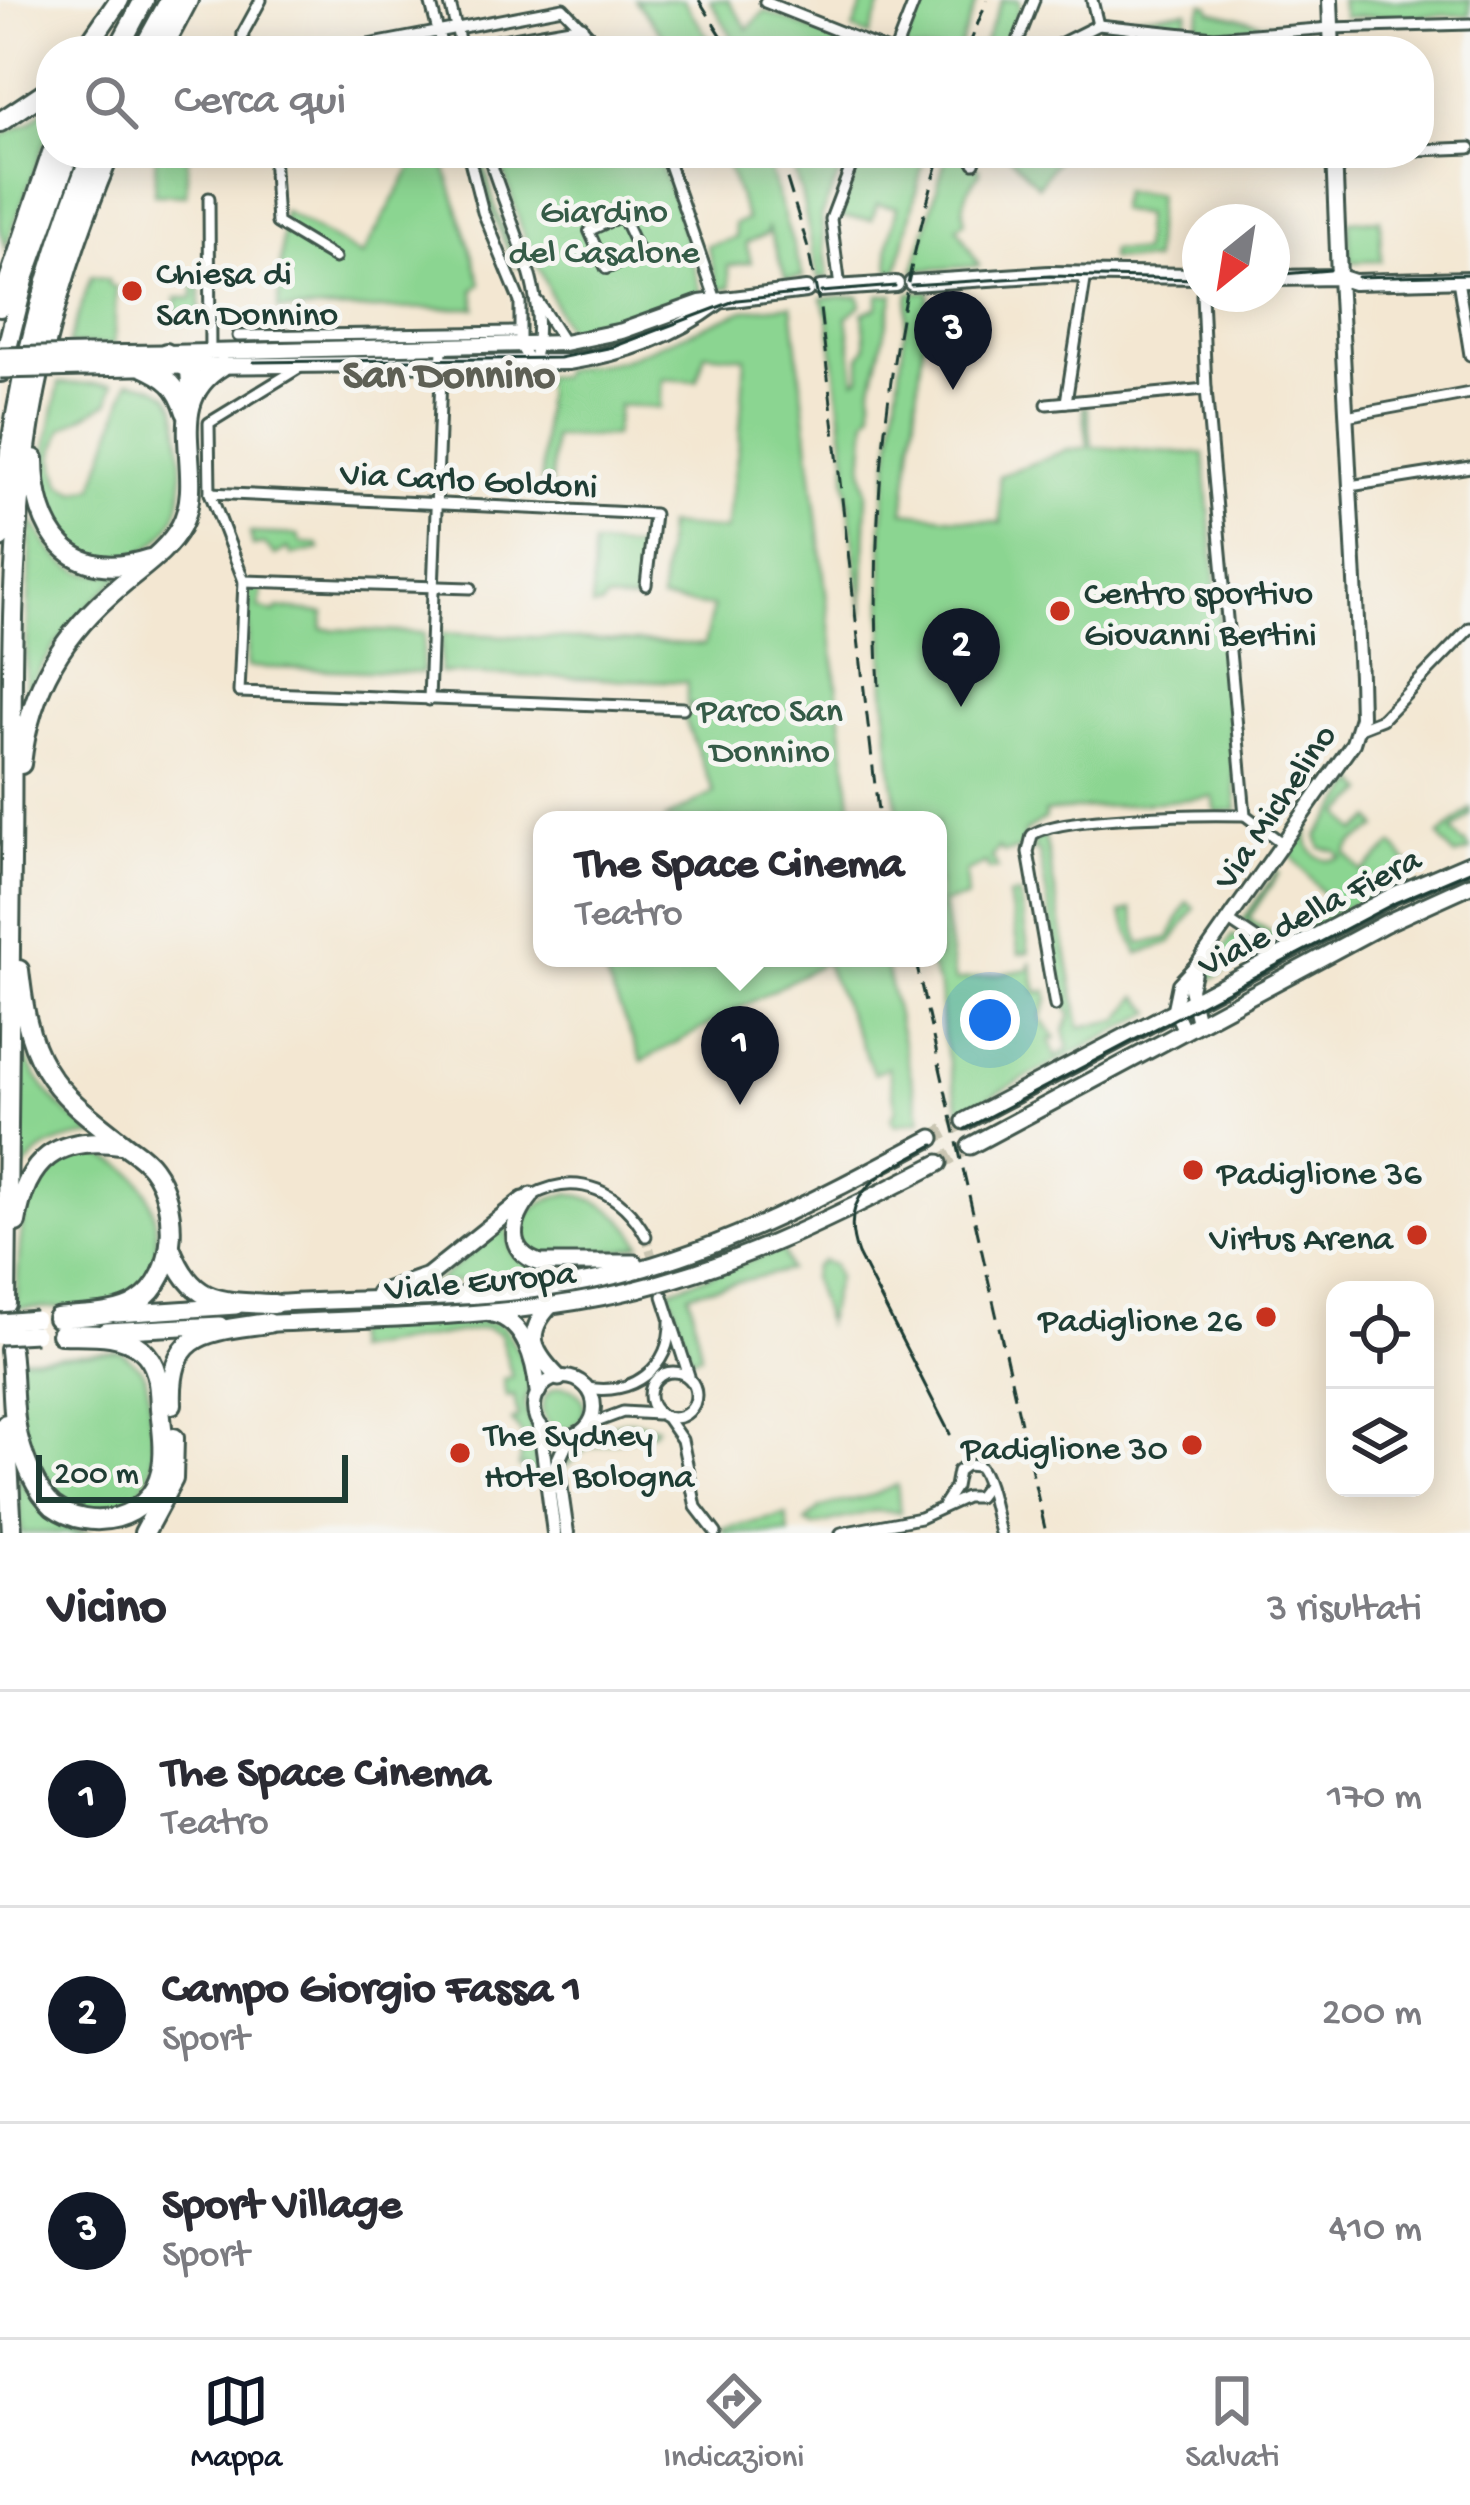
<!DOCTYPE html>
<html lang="it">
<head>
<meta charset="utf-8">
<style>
	:root { --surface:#fff; --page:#f7f7f7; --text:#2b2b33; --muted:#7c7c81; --line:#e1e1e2; --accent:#111827 }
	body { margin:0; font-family:"Gochi Hand",sans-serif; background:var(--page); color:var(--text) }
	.controls { position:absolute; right:36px; bottom:36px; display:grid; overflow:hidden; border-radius:24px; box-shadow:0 6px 30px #0003 }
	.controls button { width:108px; height:108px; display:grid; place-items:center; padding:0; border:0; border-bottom:3px solid var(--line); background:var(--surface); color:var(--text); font:60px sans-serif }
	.compass { position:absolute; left:1182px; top:204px; width:108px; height:108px; border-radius:50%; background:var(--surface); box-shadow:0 6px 30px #0003; rotate:210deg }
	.scale { position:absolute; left:36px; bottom:30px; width:312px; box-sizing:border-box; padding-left:12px; border:6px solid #1f3d34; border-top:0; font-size:33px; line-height:42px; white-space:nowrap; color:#1f3d34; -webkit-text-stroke:9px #f6f6f2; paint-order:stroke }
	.you { position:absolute; left:990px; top:1020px; width:42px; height:42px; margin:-30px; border:9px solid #fff; border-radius:50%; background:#1a73e8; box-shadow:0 0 0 18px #1a73e833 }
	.badge { display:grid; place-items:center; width:78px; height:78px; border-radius:50%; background:var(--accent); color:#fff; font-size:39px; font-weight:700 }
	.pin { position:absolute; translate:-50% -99px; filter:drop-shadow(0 3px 6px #0008) }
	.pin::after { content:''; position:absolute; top:63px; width:42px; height:36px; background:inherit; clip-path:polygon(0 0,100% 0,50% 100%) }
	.popup { position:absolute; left:533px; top:811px; width:414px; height:156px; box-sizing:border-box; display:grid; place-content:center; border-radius:24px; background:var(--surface); filter:drop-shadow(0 3px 9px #0005); font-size:39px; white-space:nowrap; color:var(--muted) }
	.popup b { font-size:45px; color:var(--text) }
	.popup::after { content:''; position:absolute; left:50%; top:100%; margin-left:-24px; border:24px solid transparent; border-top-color:var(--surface) }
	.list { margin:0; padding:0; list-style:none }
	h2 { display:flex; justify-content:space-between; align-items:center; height:156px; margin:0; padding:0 48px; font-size:51px }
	h2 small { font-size:39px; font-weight:400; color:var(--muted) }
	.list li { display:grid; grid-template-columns:78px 1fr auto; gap:36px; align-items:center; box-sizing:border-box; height:216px; padding:0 48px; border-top:3px solid var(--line) }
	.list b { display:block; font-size:45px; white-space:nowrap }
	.list p { margin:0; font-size:39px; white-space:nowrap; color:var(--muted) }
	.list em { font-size:39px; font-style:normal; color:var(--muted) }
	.icon { flex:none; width:66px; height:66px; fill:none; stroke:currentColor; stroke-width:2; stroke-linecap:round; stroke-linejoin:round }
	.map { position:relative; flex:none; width:1470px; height:1533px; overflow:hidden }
	.search { position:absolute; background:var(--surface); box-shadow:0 6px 30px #0003; left:36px; right:36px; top:36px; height:132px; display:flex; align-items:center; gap:30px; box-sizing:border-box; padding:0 42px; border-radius:48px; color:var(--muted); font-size:45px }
	.sheet { height:804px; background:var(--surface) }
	nav { display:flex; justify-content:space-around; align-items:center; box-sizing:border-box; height:168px; border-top:3px solid var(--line); background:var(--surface); font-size:33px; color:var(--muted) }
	nav a { display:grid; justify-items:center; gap:6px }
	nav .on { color:var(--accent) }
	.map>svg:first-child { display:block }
	.green { fill:#8bd591; stroke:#558962; stroke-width:3 }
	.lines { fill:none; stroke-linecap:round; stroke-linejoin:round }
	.minor-tunnel { stroke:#c9c5b2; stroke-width:9; stroke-dasharray:9 4.5; stroke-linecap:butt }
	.primary-tunnel { stroke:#c9c5b2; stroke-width:15; stroke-dasharray:15 8; stroke-linecap:butt }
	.pedestrian-casing { stroke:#3f564c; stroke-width:14 }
	.minor-casing { stroke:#3f564c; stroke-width:15 }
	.tertiary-casing { stroke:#3f564c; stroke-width:18 }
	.secondary-casing { stroke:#3f564c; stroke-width:20 }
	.primary-casing { stroke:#3f564c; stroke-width:21 }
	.motorway-casing { stroke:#3f564c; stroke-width:24 }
	.pedestrian { stroke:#fff; stroke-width:8 }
	.minor { stroke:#fff; stroke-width:9 }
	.tertiary { stroke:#fff; stroke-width:12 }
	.secondary { stroke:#fff; stroke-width:14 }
	.primary { stroke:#fff; stroke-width:15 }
	.motorway { stroke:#fff; stroke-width:18 }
	.tram { stroke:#1f3d34; stroke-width:3 }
	.rail { stroke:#1f3d34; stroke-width:3; stroke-dasharray:18 9; stroke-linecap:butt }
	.primary-bridge-casing { stroke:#3f564c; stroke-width:21; stroke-linecap:butt }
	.primary-bridge { stroke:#fff; stroke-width:15 }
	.poi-dot { fill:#c8321e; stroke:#f6f6f2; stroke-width:4.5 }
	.labels { text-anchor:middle; stroke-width:10; stroke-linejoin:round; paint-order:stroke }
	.park-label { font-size:36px; fill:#355b47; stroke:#f6f6f2 }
	.poi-label { font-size:36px; fill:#1f3d34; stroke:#f6f6f2; text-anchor:start }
	.street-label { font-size:36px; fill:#1f3d34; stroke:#f6f6f2 }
	.quarter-label { font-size:42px; font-weight:bold; fill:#5e6055; stroke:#f6f6f2 }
</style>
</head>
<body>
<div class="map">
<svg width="1470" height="1533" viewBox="0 0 1470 1533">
	<rect width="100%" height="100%" fill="#f6f6f2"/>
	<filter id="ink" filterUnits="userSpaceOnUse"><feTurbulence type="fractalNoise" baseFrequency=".00833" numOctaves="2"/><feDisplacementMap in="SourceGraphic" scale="24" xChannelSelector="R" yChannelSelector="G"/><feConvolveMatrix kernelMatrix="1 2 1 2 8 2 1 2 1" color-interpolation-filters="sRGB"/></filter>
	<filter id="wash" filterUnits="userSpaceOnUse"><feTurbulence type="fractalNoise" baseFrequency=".004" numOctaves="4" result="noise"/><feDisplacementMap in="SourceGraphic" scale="48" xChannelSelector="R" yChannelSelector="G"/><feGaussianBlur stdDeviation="2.7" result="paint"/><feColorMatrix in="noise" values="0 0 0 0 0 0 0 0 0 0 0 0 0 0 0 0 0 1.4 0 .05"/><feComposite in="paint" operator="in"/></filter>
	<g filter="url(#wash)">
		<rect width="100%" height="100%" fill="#f3e7d2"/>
		<g class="green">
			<path d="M635,0H683L717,51H675Z"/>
			<path d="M710,0H728L748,29L765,11L858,49L741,51Z"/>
			<path d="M865,0H883L869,36L853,29Z"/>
			<path d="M923,0H977L958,51H902Z"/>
			<path d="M1002,0H1019L1020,8L1001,51H981Z"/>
			<path d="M1340,0H1470V15L1344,17Z"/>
			<path d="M1203,4L1210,6V11L1264,24H1283V28L1211,32L1195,29Z"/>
			<path d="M1188,11L1185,28L1135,24L1134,16Z"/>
			<path d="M51,102V125L5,250L0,224V136L31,122Z"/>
			<path d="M156,153H188L186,195L154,194Z"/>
			<path d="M420,153H441L481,283L474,290L476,308L278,310L284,211L362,256Z"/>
			<path d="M476,153H481L497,214L519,265L515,267L492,213Z"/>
			<path d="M498,153H655L675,202L701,292C669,303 597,338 566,330L522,230Z"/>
			<path d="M723,153H764L803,277L786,279L768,227L767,234L746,243L751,262L728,266L731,287L719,289L707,246L736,238L734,224L747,220Z"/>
			<path d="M788,153H849L821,215L828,277L818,278L801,192Z"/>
			<path d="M862,153H925L898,270L890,271L888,248L897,207L877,204L872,220L839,217Z"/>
			<path d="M947,153H972L968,164L979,168L980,173C969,183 959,207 965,221L957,227L979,266L914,270Z"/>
			<path d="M1006,153H1062L1038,186Z"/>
			<path d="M1122,191L1157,194L1153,261L1110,259L1111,250L1142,252L1144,215L1118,210Z"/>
			<path d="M1380,219L1381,261L1350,262L1349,221Z"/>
			<path d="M193,276H200V323H177L176,298H193Z"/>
			<path d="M91,277L108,280L109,286L116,287L114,345H68Z"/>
			<path d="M929,291L904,512L1001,523L999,476L1064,451L1088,447L1083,407L1087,406L1092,447L1204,454L1237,810L1216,812L1213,797L1045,812V819L1025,832L1019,850L1004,853L998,848L992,857L998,869L989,870L986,863L965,872L967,898L943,903L955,981L1030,969L1031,961L1037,992L1047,991L1048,1000L1041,1018L1056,1038L1050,1040L1055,1057L1069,1049L1064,1030L1071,1016L1058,988L1062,986L1039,851H1032L1038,836L1044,835L1047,847L1080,1027L1120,1020L1138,996L1153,1012L960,1112L943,1037L940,989L927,958H938V820H900L892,776L884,678L882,525L909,293Z"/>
			<path d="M894,294L872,386V412L867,418L863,467L867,492L863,615L846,479L847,461L829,319L822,298L859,296L861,305L847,317L855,380L860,377V357L866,347L863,313L878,307V295Z"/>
			<path d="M792,305L853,820H663L714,793L684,717V711L700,706L687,705V682L440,673L442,633L704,645L713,607L661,600L667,525L726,530L739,444L745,357L705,353L697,381L663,379L660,408L619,405L614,436L553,437L551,489L560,490V498L541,497L545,376L560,377L561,370L622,360L744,310Z"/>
			<path d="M129,381C172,388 178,399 180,441C181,465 186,491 176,514C146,581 58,573 44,501C39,474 54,412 59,383L113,384L109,402L62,429L53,457L61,484L76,492L94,487Z"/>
			<path d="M32,519C57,563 70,580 125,573C77,613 52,643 25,699Z"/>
			<path d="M250,533L298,535L301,543L317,544L320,549L292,555L288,548L275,555L264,544L253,546Z"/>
			<path d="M593,545L639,548L635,594L640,595L639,602L606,600L602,606L592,607Z"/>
			<path d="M249,588L262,589L259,608L275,613L278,608L324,613L322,629L424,633L422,673L247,667Z"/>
			<path d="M1358,782L1366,792L1341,814L1356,832L1372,819L1378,827L1352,844L1346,853L1362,872L1393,845L1416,872L1338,912L1291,855L1309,826C1303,848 1318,867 1341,857L1336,851L1321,848L1317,836Z"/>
			<path d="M1470,809V815L1452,831L1463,843L1466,842L1470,851L1454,856L1439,836Z"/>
			<path d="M1277,871L1279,873L1249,918L1278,937L1329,906L1335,914L1283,942H1274L1243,920Z"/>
			<path d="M1019,894L1029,952L1019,954L1009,896Z"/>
			<path d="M1187,902L1195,908L1171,943L1138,954L1121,913L1132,909L1140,944L1169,938Z"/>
			<path d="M1233,935L1259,954L1199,985V984Z"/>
			<path d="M598,958H884L921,1120L895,1125L891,1119L896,1109L888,1067L874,1074L825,962L642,1061Z"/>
			<path d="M13,1029C31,1075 54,1109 96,1135C54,1139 32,1149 13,1187Z"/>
			<path d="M91,1152C108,1157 127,1165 139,1180C164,1211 166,1289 120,1303C98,1310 42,1307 16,1308C19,1273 17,1191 46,1169C59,1159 75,1156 91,1152Z"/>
			<path d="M570,1193C602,1200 625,1215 641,1244L623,1249L539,1257L522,1243C520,1209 541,1201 570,1193Z"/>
			<path d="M506,1224L512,1254L535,1269L561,1270L434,1284Z"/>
			<path d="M782,1249L789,1270L689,1293L701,1355L691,1358L669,1290Z"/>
			<path d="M822,1261L833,1265L837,1277L826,1323L812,1278L814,1267Z"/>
			<path d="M482,1321L500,1324L507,1331L526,1366L530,1385L524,1404L535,1439L537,1481L529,1483L526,1466L519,1467L525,1438L512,1421L518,1417L514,1396L506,1397L503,1379L512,1377L500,1334L486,1328L352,1350L350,1329Z"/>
			<path d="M120,1351C149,1370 148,1380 150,1413C151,1431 156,1453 151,1469C128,1533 53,1520 30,1460C18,1427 19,1392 19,1358Z"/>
			<circle cx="563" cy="1408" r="21"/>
			<path d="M632,1420L657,1427L653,1432L587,1448L566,1467C572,1442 607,1422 632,1420Z"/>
			<path d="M15,1470C32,1501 56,1530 93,1533H22Z"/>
			<path d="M897,1485L900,1512L874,1511L814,1526L806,1522L821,1507L874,1495Z"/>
			<path d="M786,1515L789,1533H726L721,1529Z"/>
		</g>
	</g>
	<g filter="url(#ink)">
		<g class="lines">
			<path class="minor-tunnel" d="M646,1236L655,1266"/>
			<g class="primary-tunnel">
				<path d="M932,1138L965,1121"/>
				<path d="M939,1163L970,1146"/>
			</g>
			<g class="pedestrian-casing">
				<path id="pedestrian" d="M622,216L640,254L606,269L589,231Z"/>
			</g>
			<g class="minor-casing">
				<g id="minor">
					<path d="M430,0L443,51"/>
					<path d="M449,0L462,51"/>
					<path d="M1092,0L1098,25"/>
					<path d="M765,2L888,51"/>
					<path d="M242,51L243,33L261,0"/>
					<path d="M336,51L563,8L604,51"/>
					<path d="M438,51L582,26"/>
					<path d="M895,51L915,0"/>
					<path d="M1014,51L1034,0"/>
					<path d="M1046,51L1098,25L1214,37L1331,28L1470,24"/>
					<path d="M1419,150L1470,148"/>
					<path d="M273,153L277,223L335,258"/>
					<path d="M468,153L483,212L520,302V346L531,363"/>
					<path d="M488,153C506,219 554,297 532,365"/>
					<path d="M665,153L717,303"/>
					<path d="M974,163L978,153"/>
					<path d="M209,198L210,353"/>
					<path d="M1458,280L1470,355"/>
					<path d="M840,287L831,219L856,153"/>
					<path d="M1202,294L1206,389L1245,815L1282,843"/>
					<path d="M538,302L564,343"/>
					<path d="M238,336L519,332"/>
					<path d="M302,366L209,423L210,493L244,581L239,692L683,708"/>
					<path d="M1066,402L1086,274"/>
					<path d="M1047,404L1206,389"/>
					<path d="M1346,416L1470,393"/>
					<path d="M1350,486L1470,467"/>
					<path d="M210,493L654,514L646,585"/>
					<path d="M244,581L471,588"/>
					<path d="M429,700L442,349"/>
					<path d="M1359,728L1382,719L1470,628"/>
					<path d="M1229,921L1280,955"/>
					<path d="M1055,1006L1028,852L1032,835C1059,815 1206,814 1245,815"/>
					<path d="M531,1196C578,1170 622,1192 646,1236"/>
					<path d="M663,1296L689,1376"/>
					<circle cx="673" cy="1395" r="23"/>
					<path d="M587,1388C632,1396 671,1369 670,1321"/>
					<path d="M666,1417L682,1440L696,1507L716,1533"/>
					<path d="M588,1425L623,1412L657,1414"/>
					<path d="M944,1504L955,1487L958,1471L966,1465L978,1466C989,1476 995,1516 1000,1533"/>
					<path d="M841,1533L920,1518L966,1497H978L987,1485"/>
				</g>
			</g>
			<g class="tertiary-casing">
				<g id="tertiary">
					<path d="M1194,972L1190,989L1198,1023"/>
					<path d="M1184,1030L1174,1008L1179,984L1197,965L1353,743L1361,717L1360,677L1339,277"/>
					<circle cx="564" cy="1407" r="30"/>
					<path d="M540,1427L554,1533"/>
					<path d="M567,1533L557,1463L569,1437"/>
				</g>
			</g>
			<g class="secondary-casing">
				<g id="secondary">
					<path d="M1330,0L1332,51"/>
					<path d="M1334,153L1339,277"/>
					<path d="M1272,278L1339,277L1354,282L1470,279"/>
					<path d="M912,283L1049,274L1200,276"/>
					<path d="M820,289L896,284"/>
					<path d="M166,353L564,343L622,331L700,303L806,290"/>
					<path d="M186,366L568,362C621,354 673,336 717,303"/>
				</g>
			</g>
			<g class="primary-casing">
				<g id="primary">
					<path d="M85,354L166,353"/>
					<path d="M85,368L184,366"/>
					<path d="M965,1121L1395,895L1470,863"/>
					<path d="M970,1146L1384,924L1470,885"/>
					<path d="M531,1196C511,1221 504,1251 540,1263H635"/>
					<path d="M379,1293L428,1276L523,1200"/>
					<path d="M266,1304C376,1297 487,1302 595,1280C717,1255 823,1196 932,1138"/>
					<path d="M551,1305C523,1334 533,1352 559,1378"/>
					<path d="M117,1314L236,1306"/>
					<path d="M492,1314C525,1321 535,1361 538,1391"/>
					<path d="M256,1324C371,1318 488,1319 601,1297C722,1274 831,1219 939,1163"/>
					<path d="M106,1331L220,1325"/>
				</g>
			</g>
			<g class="motorway-casing">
				<g id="motorway">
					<path d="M84,51L119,0"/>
					<path d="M117,51L144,0"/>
					<path d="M142,51L170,0"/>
					<path d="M161,51L188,0"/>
					<path d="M0,122L51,88"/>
					<path d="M0,307L52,153"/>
					<path d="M166,353L190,370L192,396"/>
					<path d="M142,366C167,377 178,386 186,412"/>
					<path d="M1,372L25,276L69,153"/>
					<path d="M34,459C34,531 70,585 149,559"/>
					<path d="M0,538C11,404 41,277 92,153"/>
					<path d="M21,764C30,687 63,633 122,584C142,567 168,550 181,526C209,472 158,404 222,366"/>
					<path d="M19,970C23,1004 27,1038 45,1068C64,1100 95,1121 124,1144C134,1152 144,1157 152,1168C179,1204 179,1276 138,1302C118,1316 81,1315 57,1318"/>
					<path d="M16,1222C26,1159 58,1135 121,1144"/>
					<path d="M170,1247C193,1305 218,1302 274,1304"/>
					<path d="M6,1304C7,1156 10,1007 11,859C13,719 7,579 27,441C41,342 71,245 110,153"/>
					<path d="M10,1350C14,1380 11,1412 19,1441C26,1465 35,1489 53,1506C90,1533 150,1521 161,1472C166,1452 162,1429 160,1408C159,1386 159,1364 141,1349C120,1331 87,1335 61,1334"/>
					<path d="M172,1404C169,1330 207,1332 268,1323"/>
					<path d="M6,1424L12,1533"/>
					<path d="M144,1533L173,1479L174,1438"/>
				</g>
			</g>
			<use href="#pedestrian" class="pedestrian"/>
			<use href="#minor" class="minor"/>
			<use href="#tertiary" class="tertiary"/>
			<use href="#secondary" class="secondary"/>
			<use href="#primary" class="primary"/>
			<use href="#motorway" class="motorway"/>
			<g class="tram">
				<path d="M1272,275L1330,270"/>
				<path d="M1358,277L1470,274"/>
				<path d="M911,285L1050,276L1200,279"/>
				<path d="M821,292L895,286"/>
				<path d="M254,362L559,358L613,347L737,300L807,293"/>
				<path d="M965,1129L1395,903L1470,871"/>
				<path d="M934,1145C888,1170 834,1190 858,1254L950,1434"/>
			</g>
			<g class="rail">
				<path d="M699,0L731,51"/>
				<path d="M967,51L987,0"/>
				<path d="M779,153L807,244L820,308L879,820"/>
				<path d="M879,686C868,506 889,326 941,153"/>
				<path d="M915,958L1046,1533"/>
			</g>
			<g class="primary-bridge-casing">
				<g id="primary-bridge">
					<path d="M0,356L85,354"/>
					<path d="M0,370L85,368"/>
					<path d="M0,1322L36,1319"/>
					<path d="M0,1336L36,1334"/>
				</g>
			</g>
			<use href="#primary-bridge" class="primary-bridge"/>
		</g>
	</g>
	<g class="poi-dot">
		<circle cx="132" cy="291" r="12"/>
		<circle cx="1060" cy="611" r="12"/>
		<circle cx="1193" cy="1170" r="12"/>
		<circle cx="1417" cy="1235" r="12"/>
		<circle cx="1266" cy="1317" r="12"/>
		<circle cx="1192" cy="1445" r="12"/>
		<circle cx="460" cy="1453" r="12"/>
	</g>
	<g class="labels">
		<g class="park-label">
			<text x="604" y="221">Giardino<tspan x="604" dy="41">del Casalone</tspan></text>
			<text x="770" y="720">Parco San<tspan x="770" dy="41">Donnino</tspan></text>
		</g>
		<g class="poi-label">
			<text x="156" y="283">Chiesa di<tspan x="156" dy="41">San Donnino</tspan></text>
			<text x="1084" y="603">Centro sportivo<tspan x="1084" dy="41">Giovanni Bertini</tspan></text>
			<text x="1217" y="1183">Padiglione 36</text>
			<text x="1393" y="1248" text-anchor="end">Virtus Arena</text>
			<text x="1242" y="1330" text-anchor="end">Padiglione 26</text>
			<text x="484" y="1445">The Sydney<tspan x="484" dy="41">Hotel Bologna</tspan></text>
			<text x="1168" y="1458" text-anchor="end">Padiglione 30</text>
		</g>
		<g class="street-label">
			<text transform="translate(469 477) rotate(3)" y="13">Via Carlo Goldoni</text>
			<text transform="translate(1272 805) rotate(-56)" y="13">Via Michelino</text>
			<text transform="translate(1308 909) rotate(-27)" y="13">Viale della Fiera</text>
			<text transform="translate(480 1278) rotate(-5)" y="13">Viale Europa</text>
		</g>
		<g class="quarter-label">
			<text x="449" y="386">San Donnino</text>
		</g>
	</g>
</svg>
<div class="controls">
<button><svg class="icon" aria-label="locate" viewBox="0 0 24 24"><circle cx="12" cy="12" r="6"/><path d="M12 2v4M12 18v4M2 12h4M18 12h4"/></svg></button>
<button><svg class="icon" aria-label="layers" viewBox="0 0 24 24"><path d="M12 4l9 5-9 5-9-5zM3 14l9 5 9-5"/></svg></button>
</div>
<svg class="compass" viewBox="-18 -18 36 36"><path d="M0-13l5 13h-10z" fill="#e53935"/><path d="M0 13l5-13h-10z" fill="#7c7c81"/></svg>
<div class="scale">200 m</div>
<div class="you"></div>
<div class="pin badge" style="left:740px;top:1105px">1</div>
<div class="popup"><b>The Space Cinema</b>Teatro</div>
<div class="pin badge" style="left:961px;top:707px">2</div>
<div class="pin badge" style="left:953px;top:390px">3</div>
<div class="search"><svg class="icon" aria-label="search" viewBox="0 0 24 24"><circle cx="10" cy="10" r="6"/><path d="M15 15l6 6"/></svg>Cerca qui</div>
</div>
<section class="sheet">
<h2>Vicino<small>3 risultati</small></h2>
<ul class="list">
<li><span class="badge">1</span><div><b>The Space Cinema</b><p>Teatro</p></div><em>170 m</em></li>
<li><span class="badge">2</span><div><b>Campo Giorgio Fassa 1</b><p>Sport</p></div><em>200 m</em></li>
<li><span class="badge">3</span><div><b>Sport Village</b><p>Sport</p></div><em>410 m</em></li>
</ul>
</section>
<nav>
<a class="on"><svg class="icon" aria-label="map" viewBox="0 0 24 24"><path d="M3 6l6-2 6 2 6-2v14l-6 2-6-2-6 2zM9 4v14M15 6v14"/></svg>Mappa</a>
<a><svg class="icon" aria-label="directions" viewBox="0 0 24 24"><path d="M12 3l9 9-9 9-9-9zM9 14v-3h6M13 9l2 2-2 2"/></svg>Indicazioni</a>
<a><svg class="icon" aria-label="saved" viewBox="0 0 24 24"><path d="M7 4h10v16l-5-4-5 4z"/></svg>Salvati</a>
</nav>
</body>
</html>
